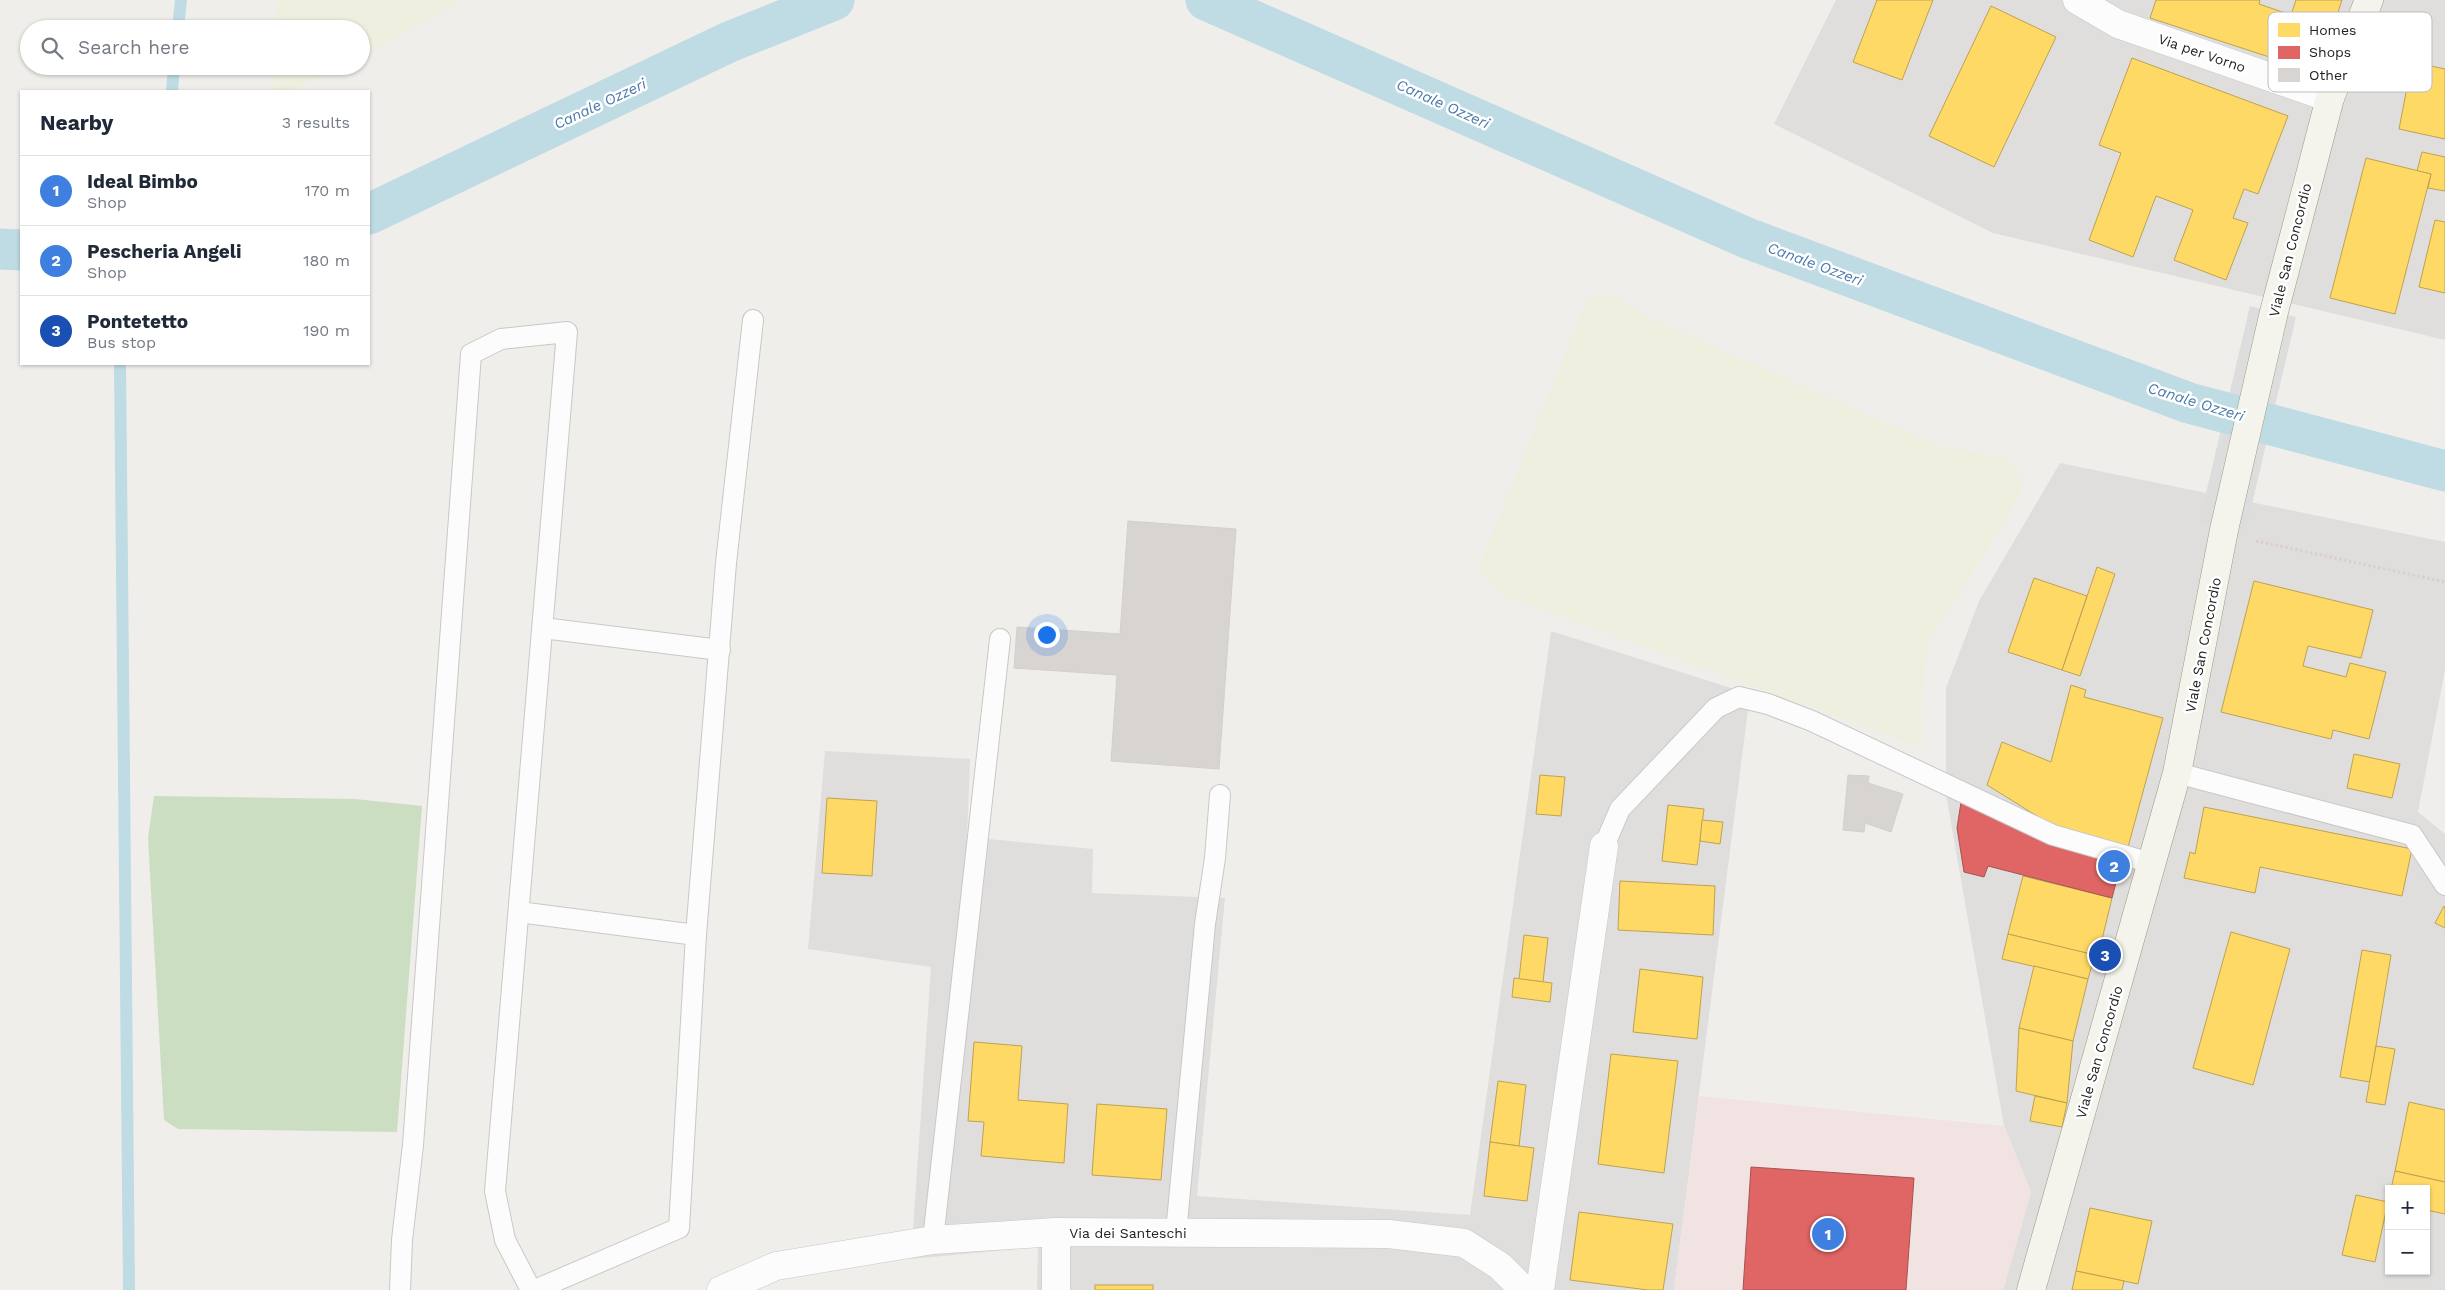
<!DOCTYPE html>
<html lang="en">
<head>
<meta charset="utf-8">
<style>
	:root { --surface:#fff; --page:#f6f6f7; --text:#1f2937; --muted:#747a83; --line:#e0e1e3; --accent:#ea580c }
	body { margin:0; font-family:"Work Sans",sans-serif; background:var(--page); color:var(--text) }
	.controls { position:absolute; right:15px; bottom:15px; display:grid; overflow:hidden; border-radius:0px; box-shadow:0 1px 4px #0004 }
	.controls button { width:45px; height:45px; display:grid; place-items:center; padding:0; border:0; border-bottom:1px solid var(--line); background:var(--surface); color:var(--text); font:25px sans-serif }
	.you { position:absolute; left:1046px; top:634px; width:18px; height:18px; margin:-12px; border:4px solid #fff; border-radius:50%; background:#1a73e8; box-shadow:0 0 0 8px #1a73e833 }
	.badge { display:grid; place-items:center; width:32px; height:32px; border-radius:50%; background:var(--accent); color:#fff; font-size:16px; font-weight:700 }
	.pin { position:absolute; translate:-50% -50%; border:2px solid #fff; box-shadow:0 1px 5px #0006 }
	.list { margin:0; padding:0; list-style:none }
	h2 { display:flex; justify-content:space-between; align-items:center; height:65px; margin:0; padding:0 20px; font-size:21px }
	h2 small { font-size:16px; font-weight:400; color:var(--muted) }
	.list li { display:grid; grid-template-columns:32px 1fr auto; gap:15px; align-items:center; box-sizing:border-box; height:70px; padding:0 20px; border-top:1px solid var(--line) }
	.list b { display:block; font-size:19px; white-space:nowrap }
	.list p { margin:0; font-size:16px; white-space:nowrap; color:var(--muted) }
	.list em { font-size:16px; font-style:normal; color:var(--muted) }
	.icon { flex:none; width:28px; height:28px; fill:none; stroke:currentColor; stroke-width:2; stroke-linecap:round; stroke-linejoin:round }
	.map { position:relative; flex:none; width:2445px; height:1290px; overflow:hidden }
	.search { position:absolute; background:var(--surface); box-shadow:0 1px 4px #0004; left:20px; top:20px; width:350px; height:55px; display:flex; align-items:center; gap:12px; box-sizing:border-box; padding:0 18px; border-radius:28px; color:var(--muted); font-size:19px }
	.panel { position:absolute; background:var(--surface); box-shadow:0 1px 4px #0004; left:20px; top:90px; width:350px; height:275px; border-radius:0px }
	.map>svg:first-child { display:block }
	.residential { fill:#dfdedc; fill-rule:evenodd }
	.commercial { fill:#f1e3e1 }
	.farmland { fill:#efefdf }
	.forest { fill:#cbdec1 }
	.pier { fill:#dedddd }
	.homes { fill:#ffd966; stroke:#bda252 }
	.shops { fill:#e06666; stroke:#a75252 }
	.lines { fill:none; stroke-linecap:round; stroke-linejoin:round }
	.stream { stroke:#bfdbe3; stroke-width:12 }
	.canal { stroke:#bfdbe3; stroke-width:41 }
	.building { fill:#d7d4d2; stroke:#d3d0cc }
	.service-casing { stroke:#c9c8c7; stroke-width:22 }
	.minor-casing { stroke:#c9c8c7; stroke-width:29 }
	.secondary-casing { stroke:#999a82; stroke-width:29 }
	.path { stroke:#dccecd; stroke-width:3; stroke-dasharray:2.5 2.5; stroke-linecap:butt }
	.service { stroke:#fdfcfc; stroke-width:20 }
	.minor { stroke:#fdfcfc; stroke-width:28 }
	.secondary { stroke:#f4f4ed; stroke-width:28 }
	.labels { text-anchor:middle; stroke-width:5; stroke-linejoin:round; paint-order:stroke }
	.street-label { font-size:14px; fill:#222; stroke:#fff }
	.water-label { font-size:15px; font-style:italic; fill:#4a7aab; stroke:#fff }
	.key { fill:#fff; stroke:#bdbdbd; stroke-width:1 }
	.key-label { font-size:14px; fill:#222 }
</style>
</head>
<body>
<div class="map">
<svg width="2445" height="1290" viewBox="0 0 2445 1290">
	<rect width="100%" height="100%" fill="#f0eeeb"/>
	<g class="residential">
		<path d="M1836,0H2445V340L1993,233L1774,124Z"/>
		<path d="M2060,463L2445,542V670L2418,812L2445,834V1290H2003L2031,1192L2004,1126L1946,794V688L1979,601ZM2389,1189H2426V1271H2389Z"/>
		<path d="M1551,631L1750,694L1674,1290H1037L1038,1247L911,1259L931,967L808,949L825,751L970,759L967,837L1093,849L1092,893L1225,898L1197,1196L1470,1215Z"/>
	</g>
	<path class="commercial" d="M1699,1096L2004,1126L2031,1192L2003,1290H1674Z"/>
	<g class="farmland">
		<path d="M278,0H464L361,55V29H276Z"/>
		<path d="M275,66H339L292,91H273Z"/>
		<path d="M1610,293L1656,321L1936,445L2010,459L2023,484L2012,509L1929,642L1921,702L1922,748L1502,595L1477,571L1587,300Z"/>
	</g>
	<path class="forest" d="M154,796L355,799L422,806L397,1132L178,1129L164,1120L148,838Z"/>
	<path class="pier" d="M2250,306L2296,317L2245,534L2199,523Z"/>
	<g class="homes">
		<path d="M1877,0H1933L1902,80L1853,62Z"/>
		<path d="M2156,0H2260L2259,4L2291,15L2296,0H2342L2318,73L2150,18Z"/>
		<path d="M1991,6L2056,37L1994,167L1929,136Z"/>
		<path d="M2132,58L2288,116L2258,194L2244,189L2233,218L2248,223L2226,280L2174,260L2193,210L2156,196L2133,257L2089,240L2121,153L2099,145Z"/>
		<path d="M2412,62L2445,69V139L2399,129Z"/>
		<path d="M2422,152L2445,157V191L2428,188L2431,174L2417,171Z"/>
		<path d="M2366,158L2431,174L2395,314L2330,298Z"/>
		<path d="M2435,220L2445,222V293L2419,287Z"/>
		<path d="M2097,567L2115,574L2080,676L2062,670Z"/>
		<path d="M2034,578L2087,596L2062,670L2008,652Z"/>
		<path d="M2254,581L2373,610L2361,658L2308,646L2303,666L2346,677L2350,663L2386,672L2369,739L2333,730L2331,739L2221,712Z"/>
		<path d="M2071,685L2086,690L2084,697L2163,718L2128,847L2050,824L1987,785L2002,742L2051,762Z"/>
		<path d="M2354,754L2400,764L2392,798L2347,788Z"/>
		<path d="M1540,775L1565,777L1561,816L1536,814Z"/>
		<path d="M827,798L877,801L872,876L822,873Z"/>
		<path d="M1668,805L1704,809L1697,865L1662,861Z"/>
		<path d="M2204,807L2412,849L2402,896L2260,867L2255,893L2184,878L2190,852L2195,854Z"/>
		<path d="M1702,820L1723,822L1720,844L1700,841Z"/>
		<path d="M2023,876L2112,898L2098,956L2008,934Z"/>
		<path d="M1620,881L1715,886L1713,935L1618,930Z"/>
		<path d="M2444,906L2445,907V928L2435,923Z"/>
		<path d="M2231,932L2290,949L2253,1085L2193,1068Z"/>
		<path d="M2008,934L2095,955L2088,979L2002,959Z"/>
		<path d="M1524,935L1548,938L1543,982L1519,979Z"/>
		<path d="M2362,950L2391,955L2370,1082L2340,1077Z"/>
		<path d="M2034,966L2088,979L2073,1041L2019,1028Z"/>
		<path d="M1640,969L1703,977L1697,1039L1633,1032Z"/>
		<path d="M1514,978L1552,983L1550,1002L1512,997Z"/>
		<path d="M2019,1028L2073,1041L2067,1103L2016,1091Z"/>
		<path d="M974,1042L1022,1046L1018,1100L1068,1104L1064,1163L981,1156L984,1122L968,1121Z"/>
		<path d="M2376,1046L2395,1049L2385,1105L2366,1102Z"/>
		<path d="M1611,1054L1678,1061L1664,1173L1598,1164Z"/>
		<path d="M1498,1081L1526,1085L1519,1146L1490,1142Z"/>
		<path d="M2035,1096L2067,1103L2062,1127L2030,1121Z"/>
		<path d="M2409,1102L2445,1110V1182L2395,1171Z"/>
		<path d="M1097,1104L1167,1109L1161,1180L1092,1175Z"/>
		<path d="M1490,1142L1534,1148L1527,1201L1484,1196Z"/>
		<path d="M2395,1171L2445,1182V1214L2426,1210V1189H2391Z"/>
		<path d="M2356,1195L2388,1202L2375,1262L2342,1255Z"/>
		<path d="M2090,1208L2152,1221L2138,1284L2076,1271Z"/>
		<path d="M1579,1212L1673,1224L1663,1290H1648L1570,1280Z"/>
		<path d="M2076,1271L2124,1281L2122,1290H2072Z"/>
		<rect x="1095" y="1285" width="58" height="5"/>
	</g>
	<g class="shops">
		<path d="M1962,796L2122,859L2112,898L1988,866L1984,877L1964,872L1957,828Z"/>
		<path d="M1751,1167L1914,1178L1906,1290H1743Z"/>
	</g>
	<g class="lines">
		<g class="stream">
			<path d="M178,29L181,0"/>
			<path d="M172,91L174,66"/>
			<path d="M120,364L129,1290"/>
		</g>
		<g class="canal">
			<path d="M1206,0L1747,238L2189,403L2445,471"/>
			<path d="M369,214L729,42L834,0"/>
			<path d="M0,249L21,250"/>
		</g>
	</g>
	<g class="building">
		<path d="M1128,521L1236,529L1219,769L1111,761L1117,675L1014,668L1017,627L1120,634Z"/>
		<path d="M1848,775L1869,776L1868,783L1903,794L1891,832L1865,823L1864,832L1843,830Z"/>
	</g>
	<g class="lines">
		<g class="service-casing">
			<g id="service">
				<path d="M543,628L720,650"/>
				<path d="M2177,773L2412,835L2445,885"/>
				<path d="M1604,846L1620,809L1716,708L1739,697L1768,704L1812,721L2053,835L2151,863"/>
				<path d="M519,912L696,935"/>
				<path d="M1176,1233L1205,924L1215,858L1220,795"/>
				<path d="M933,1240L1000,639"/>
				<path d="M400,1290L402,1240L413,1145L471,354L501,339L567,332L495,1191L505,1240L531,1290"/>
				<path d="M535,1290L679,1228L696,935L726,563L753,320"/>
			</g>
		</g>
		<g class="minor-casing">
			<g id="minor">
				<path d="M2077,0L2118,24L2330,98"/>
				<path d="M1056,1232V1290"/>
				<path d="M721,1290L776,1266L933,1240L1056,1232L1389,1234L1464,1243L1500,1266L1524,1290"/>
				<path d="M1540,1290L1604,846"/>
			</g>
		</g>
		<g class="secondary-casing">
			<path id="secondary" d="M2031,1290L2177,773L2224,530L2274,312L2299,217L2330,98L2369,0"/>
		</g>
		<path class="path" d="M2256,541L2445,582"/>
		<use href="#service" class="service"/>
		<use href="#minor" class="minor"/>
		<use href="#secondary" class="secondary"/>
	</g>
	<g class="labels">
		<g class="street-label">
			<text transform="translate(2202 53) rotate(19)" y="5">Via per Vorno</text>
			<text transform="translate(2290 250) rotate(-76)" y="5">Viale San Concordio</text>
			<text transform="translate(2203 645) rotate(-79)" y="5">Viale San Concordio</text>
			<text transform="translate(2099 1052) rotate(-74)" y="5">Viale San Concordio</text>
			<text x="1128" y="1238">Via dei Santeschi</text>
		</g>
		<g class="water-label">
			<text transform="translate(600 104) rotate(-25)" y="5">Canale Ozzeri</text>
			<text transform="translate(1443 104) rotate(24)" y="5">Canale Ozzeri</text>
			<text transform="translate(1815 264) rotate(20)" y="5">Canale Ozzeri</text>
			<text transform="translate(2196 402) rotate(17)" y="5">Canale Ozzeri</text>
		</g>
	</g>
	<rect x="2268" y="12" width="164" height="80" rx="8" class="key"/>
	<rect x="2278" y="23" width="22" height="14" fill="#ffd966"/>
	<rect x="2278" y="46" width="22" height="13" fill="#e06666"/>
	<rect x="2278" y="68" width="22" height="14" fill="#d7d4d2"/>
	<g class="key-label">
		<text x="2309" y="35">Homes</text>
		<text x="2309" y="57">Shops</text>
		<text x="2309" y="80">Other</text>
	</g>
</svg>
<div class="controls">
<button>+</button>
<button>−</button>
</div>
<div class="you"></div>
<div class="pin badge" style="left:1828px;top:1234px;background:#3f7fe0">1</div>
<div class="pin badge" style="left:2114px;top:866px;background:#3f7fe0">2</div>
<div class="pin badge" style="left:2105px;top:955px;background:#1a4fb4">3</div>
<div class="search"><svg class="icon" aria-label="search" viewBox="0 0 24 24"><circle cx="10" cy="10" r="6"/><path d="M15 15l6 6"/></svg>Search here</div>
<section class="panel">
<h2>Nearby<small>3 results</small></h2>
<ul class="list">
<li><span class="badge" style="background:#3f7fe0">1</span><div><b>Ideal Bimbo</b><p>Shop</p></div><em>170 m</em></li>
<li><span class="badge" style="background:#3f7fe0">2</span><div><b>Pescheria Angeli</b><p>Shop</p></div><em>180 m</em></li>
<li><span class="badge" style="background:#1a4fb4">3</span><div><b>Pontetetto</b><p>Bus stop</p></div><em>190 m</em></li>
</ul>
</section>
</div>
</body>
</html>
